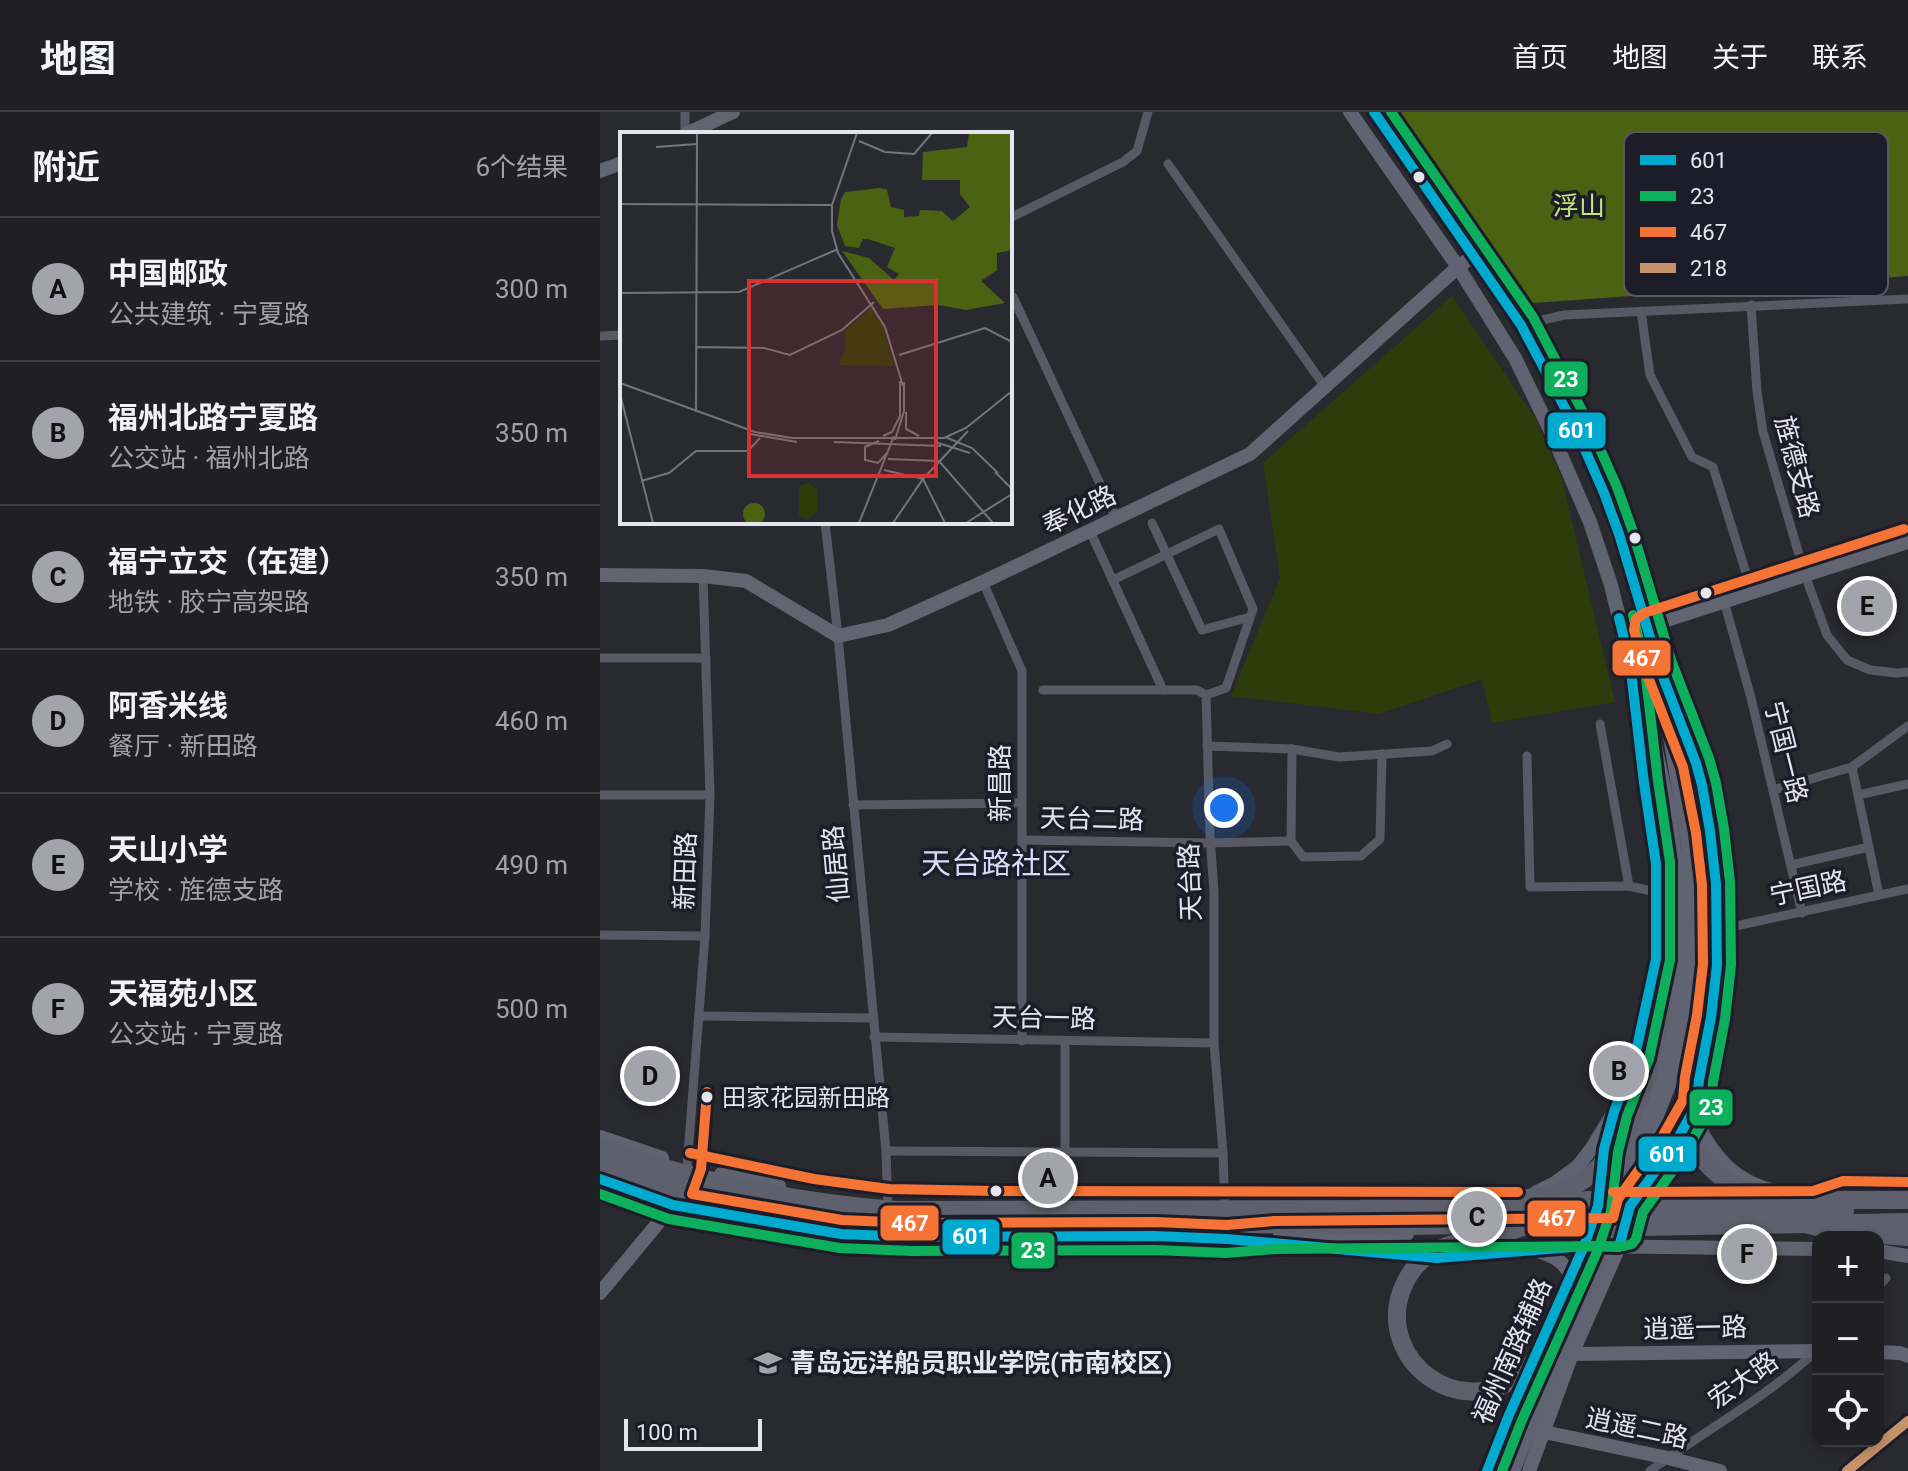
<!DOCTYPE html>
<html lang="zh">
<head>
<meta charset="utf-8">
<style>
	:root { --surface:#1f1f24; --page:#2c2c31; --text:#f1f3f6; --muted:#a1a2a6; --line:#3c3d41; --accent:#a3a3ac }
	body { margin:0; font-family:Roboto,"Noto Sans SC",sans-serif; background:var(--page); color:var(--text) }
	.controls { position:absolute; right:24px; bottom:24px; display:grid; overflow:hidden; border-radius:16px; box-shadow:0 4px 12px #0003 }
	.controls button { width:72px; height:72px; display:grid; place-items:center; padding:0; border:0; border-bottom:2px solid var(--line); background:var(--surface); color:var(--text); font:40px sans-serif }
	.scale { position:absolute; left:24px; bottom:20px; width:138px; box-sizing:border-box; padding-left:8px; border:4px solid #e5e5ee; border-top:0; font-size:22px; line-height:28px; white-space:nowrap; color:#e5e5ee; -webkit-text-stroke:6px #1d1c29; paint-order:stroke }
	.you { position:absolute; left:624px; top:696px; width:28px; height:28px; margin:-20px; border:6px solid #fff; border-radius:50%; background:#1a73e8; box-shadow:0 0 0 12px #1a73e833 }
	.badge { display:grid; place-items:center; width:52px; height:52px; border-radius:50%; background:var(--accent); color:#111; font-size:26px; font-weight:700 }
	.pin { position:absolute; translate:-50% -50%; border:4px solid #fff; box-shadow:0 2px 8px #0006 }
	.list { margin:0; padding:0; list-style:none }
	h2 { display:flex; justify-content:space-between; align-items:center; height:104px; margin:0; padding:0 32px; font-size:34px }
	h2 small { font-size:26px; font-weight:400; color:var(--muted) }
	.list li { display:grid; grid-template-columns:52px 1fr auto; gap:24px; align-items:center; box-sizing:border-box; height:144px; padding:0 32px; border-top:2px solid var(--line) }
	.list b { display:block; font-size:30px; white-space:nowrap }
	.list p { margin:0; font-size:26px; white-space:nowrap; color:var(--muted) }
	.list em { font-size:26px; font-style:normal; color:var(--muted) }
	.icon { flex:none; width:44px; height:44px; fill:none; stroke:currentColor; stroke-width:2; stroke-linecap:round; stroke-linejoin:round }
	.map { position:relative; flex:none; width:1308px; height:1359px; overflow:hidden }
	header { display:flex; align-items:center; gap:48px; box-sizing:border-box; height:112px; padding:0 40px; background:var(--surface); border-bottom:2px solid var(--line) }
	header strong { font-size:38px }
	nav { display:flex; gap:44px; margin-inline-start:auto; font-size:28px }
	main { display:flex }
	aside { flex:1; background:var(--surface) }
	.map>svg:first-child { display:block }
	.green { fill:#2e3c0c }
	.forest { fill:#4c6213 }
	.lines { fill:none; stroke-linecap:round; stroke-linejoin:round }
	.street { stroke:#585964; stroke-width:9 }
	.secondary { stroke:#626471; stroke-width:14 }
	.primary { stroke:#606371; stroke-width:14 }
	.highway { stroke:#5e606d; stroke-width:18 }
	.primary-bridge { stroke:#606371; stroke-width:14 }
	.highway-bridge { stroke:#5e606d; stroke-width:18 }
	.bus-1-casing { stroke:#1d1c29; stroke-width:16 }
	.bus-2-casing { stroke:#1d1c29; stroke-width:16 }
	.bus-3-casing { stroke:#1d1c29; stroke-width:16 }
	.bus-4-casing { stroke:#1d1c29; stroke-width:16 }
	.bus-1 { stroke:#00a9ce; stroke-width:10 }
	.bus-2 { stroke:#0daf5c; stroke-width:10 }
	.bus-3 { stroke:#f57335; stroke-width:10 }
	.bus-4 { stroke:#c7916a; stroke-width:10 }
	.bus-dot { fill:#e5e5ee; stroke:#1d1c29; stroke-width:3 }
	.labels { text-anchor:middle; stroke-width:7; stroke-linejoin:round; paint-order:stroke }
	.bus-label { font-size:24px; fill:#e5e5ee; stroke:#1d1c29; text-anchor:start }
	.park-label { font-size:26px; fill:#c2e878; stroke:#1d1c29 }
	.street-label { font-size:26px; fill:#e5e5ee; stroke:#1d1c29 }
	.poi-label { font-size:26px; font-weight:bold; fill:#e5e5ee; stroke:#1d1c29; text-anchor:start }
	.quarter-label { font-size:30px; fill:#d9daf7; stroke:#1d1c29 }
	.inset-road { fill:none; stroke:#74747c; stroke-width:2 }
	.view { fill:#d73132; fill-opacity:0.15; stroke:#d73132; stroke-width:4 }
	.inset-edge { fill:none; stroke:#e5e5ee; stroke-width:4 }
	.key { fill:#1d1c29; stroke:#595864; stroke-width:2 }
	.key-label { font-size:22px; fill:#e5e5ee }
	.line-badge { stroke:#1d1c29; stroke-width:3 }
	.badge-label { font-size:22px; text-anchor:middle; font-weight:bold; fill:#fff }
</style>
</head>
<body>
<header>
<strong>地图</strong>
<nav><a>首页</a><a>地图</a><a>关于</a><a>联系</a></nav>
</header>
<main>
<aside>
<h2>附近<small>6个结果</small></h2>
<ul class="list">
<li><span class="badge">A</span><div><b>中国邮政</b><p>公共建筑 · 宁夏路</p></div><em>300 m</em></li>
<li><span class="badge">B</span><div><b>福州北路宁夏路</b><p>公交站 · 福州北路</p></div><em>350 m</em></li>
<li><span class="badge">C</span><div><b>福宁立交（在建）</b><p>地铁 · 胶宁高架路</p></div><em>350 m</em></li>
<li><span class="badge">D</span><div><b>阿香米线</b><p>餐厅 · 新田路</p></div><em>460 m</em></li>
<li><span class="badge">E</span><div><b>天山小学</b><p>学校 · 旌德支路</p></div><em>490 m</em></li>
<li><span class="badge">F</span><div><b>天福苑小区</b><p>公交站 · 宁夏路</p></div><em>500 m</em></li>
</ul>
</aside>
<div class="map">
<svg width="1308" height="1359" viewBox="0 0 1308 1359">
	<rect width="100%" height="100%" fill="#292930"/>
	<path class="green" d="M852,184L935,306L961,364L1015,590L892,611L882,567L779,602L631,584L680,466L663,351Z"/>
	<path class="forest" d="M797,0H1308V164L933,191Z"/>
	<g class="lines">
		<g class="street">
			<path d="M85,0V22"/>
			<path d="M568,52L725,275"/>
			<path d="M410,106L523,50L537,39L548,0"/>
			<path d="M413,185L516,406"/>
			<path d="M1151,193L1157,280L1163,320L1205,463L1227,523L1247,548L1270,558L1297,561L1308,560"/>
			<path d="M1041,199L1050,263L1092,345L1113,355L1152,480"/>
			<path d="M921,213L964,203L1308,187"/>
			<path d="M0,224L22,223"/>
			<path d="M225,410L238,524L286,1039L288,1100"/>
			<path d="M552,411L602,518L650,505"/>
			<path d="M490,419L563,578H597L606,583L610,724L614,780V931L623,1041L625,1100"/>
			<path d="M513,468L619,417L653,497L626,576L606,583"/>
			<path d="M383,470L422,559V929"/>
			<path d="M1124,489L1151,586L1202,801"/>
			<path d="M0,546H106"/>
			<path d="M443,578H563"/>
			<path d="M1000,612L1029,774"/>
			<path d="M607,634L692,637L739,645L832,639L847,632"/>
			<path d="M692,637L691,729L703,745L761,744L780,727L782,642"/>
			<path d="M927,644L930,775L1029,774L1056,780"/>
			<path d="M1252,655L1279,783"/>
			<path d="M1173,678L1252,655L1308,614"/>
			<path d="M0,683H110"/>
			<path d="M1258,683L1308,672"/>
			<path d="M253,693L422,691"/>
			<path d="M422,728L610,731L691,729"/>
			<path d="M1191,753L1269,735"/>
			<path d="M1117,818L1308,777"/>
			<path d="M0,823L105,824"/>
			<path d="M99,904L272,906"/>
			<path d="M274,925L614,931"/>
			<path d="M465,929V1041"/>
			<path d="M286,1039L623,1041"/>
			<path d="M84,1063L87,1055L105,824L110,683L103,464"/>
			<path d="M1278,1175L1286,1166"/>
			<path d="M1050,1359C1105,1318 1166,1286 1216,1239"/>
		</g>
		<g class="secondary">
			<path d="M86,22L133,0"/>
			<path d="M0,59L22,51"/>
			<path d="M0,463L103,464L146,469L238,524L288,513L383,470L650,342L858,155L874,143"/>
			<path d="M1048,514L1308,430"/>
			<path d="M988,1123L998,1094L1004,1037L1012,1007"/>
			<path d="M935,1138C952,1143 963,1148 971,1164"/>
			<path d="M0,1181L73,1093"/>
			<path d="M955,1201L979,1146"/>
			<path d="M1278,1240L1300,1241L1308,1244"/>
			<path d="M972,1242L1218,1239"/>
			<path d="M944,1320L1068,1346L1120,1359"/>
			<path d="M887,1359L930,1256"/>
			<path d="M929,1359L972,1242L1019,1135L1030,1094L1073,1035L1090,1005"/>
			<path d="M1247,1359L1308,1309"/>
		</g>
		<g class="primary">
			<path d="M750,0L858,155L915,246L951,320L990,410L1011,473L1030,551L1047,596L1068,694L1080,775V833L1077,879L1068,928L1057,971"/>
			<path d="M774,0L921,213L954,272L1004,381L1037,479L1058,552L1088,733L1092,766L1093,832L1088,883L1080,931L1069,973"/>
			<path d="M1068,575C1078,601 1090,628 1097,655C1115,718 1122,789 1117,855C1115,873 1114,891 1110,909C1104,944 1091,981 1101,1017C1103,1025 1109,1032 1113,1038C1132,1066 1158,1076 1189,1083"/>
			<path d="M1081,630L1093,688"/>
			<path d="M0,1025L62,1046"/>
			<path d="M121,1062L179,1074"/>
			<path d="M0,1067L73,1093L241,1122L312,1125L555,1124L627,1127L837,1146L984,1134L1218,1137"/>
			<path d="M935,1081L955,1071L977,1055L992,1036L1014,1000L1035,944L1056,847V752L1034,576"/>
			<path d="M680,1123L807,1122"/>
			<path d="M1278,1139L1308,1144"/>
			<path d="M900,1359L952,1231"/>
		</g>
		<g class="highway">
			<path d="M1093,688L1105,761L1107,831L1105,870"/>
			<path d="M1058,696L1067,757L1069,797L1066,867"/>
			<path d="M787,1097L980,1100"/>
			<path d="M1047,1099H1245"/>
			<path d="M728,1112L810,1114L922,1112"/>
			<path d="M1040,1115L1308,1110"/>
		</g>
		<g class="primary-bridge">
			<path d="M968,1190L1057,971"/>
			<path d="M913,1359L998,1154L1069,973"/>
		</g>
		<g class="highway-bridge">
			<path d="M1105,870C1103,886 1101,903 1098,919C1087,969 1071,1027 1120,1064C1131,1072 1145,1079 1159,1081"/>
			<path d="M0,1035C99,1070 192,1090 297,1098L787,1097"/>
			<path d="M0,1052C43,1066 86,1081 130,1091C185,1104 240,1110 296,1113L728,1112"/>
			<path d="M769,1087H919C935,1085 952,1084 967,1077C1038,1047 1057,934 1066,867"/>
			<path d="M943,1094L988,1088H1308"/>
			<path d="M1205,1112L1234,1119L1308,1125"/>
			<path d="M968,1190C954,1216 941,1248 917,1265C858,1308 778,1249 801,1180C807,1164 815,1151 830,1142C855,1127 884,1126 912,1119C918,1117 923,1114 929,1113C941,1110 955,1113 966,1113C991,1114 1015,1115 1040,1115"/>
		</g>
		<g class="bus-1-casing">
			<g id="bus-1">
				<path d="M0,1067L73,1093L241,1122L312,1125L555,1124L627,1127L837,1146L984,1134L1019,1135L1030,1094L1073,1035L1097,992L1099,968L1111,905L1117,853L1116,772L1110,719L1102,673L1096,651L1058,552L1019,422L1004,381L975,315L921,213L774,0"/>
				<path d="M887,1359L909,1303L984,1134L998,1094L1004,1037L1014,1000L1035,944L1056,847V752L1044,671L1030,551L1019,506"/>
			</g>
		</g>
		<g class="bus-2-casing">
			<g id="bus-2">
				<path d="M0,1082L69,1107L240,1136L312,1139L555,1138L626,1141L675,1137L1024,1134L1032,1132L1036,1127L1043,1100L1084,1043L1111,995L1113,970L1125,907L1131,853L1130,770L1124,717L1116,671L1109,646L1071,548L1032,417L1017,375L987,308L933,205L791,0"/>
				<path d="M902,1359L922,1308L997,1140L1011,1099L1018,1040L1027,1004L1049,947L1070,848V750L1058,669L1044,549L1033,503"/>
			</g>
		</g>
		<g class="bus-3-casing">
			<g id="bus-3">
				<path d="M107,980L101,1057L92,1082L242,1108L312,1111L555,1110L627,1113L674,1109L1013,1106L1018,1087L1061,1027L1083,988L1085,965L1097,903L1103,852L1102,773L1096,721L1083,655L1045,557L1034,518L1036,507L1044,501L1304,417"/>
				<path d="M90,1041L214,1067L289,1077L396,1079L918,1080"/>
				<path d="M1013,1080L1213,1079L1243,1069L1308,1070"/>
			</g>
		</g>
		<g class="bus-4-casing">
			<path id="bus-4" d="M1247,1359L1308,1309"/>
		</g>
		<use href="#bus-1" class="bus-1"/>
		<use href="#bus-2" class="bus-2"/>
		<use href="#bus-3" class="bus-3"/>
		<use href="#bus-4" class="bus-4"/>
	</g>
	<defs>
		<g id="university-bare" transform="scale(2.16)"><path d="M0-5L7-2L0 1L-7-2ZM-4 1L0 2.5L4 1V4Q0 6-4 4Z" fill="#a3a3ac" stroke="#1d1c29" stroke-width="2.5" paint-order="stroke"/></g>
	</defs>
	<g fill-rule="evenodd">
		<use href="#university-bare" x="168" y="1251"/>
	</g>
	<g class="bus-dot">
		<circle cx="819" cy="65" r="7"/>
		<circle cx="1035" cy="426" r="7"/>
		<circle cx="1106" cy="481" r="7"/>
		<circle cx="107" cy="985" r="7"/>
		<circle cx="396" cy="1079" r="7"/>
	</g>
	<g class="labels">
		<g class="bus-label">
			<text x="122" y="994">田家花园新田路</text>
		</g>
		<g class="park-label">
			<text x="979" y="103">浮山</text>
		</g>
		<g class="street-label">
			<text transform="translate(1197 355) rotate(75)" y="9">旌德支路</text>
			<text transform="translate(479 398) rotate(-26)" y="9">奉化路</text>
			<text transform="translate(1186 640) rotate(76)" y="9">宁国一路</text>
			<text transform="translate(400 671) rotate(-90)" y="9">新昌路</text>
			<text transform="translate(492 707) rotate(1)" y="9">天台二路</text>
			<text transform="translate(236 752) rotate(-95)" y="9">仙居路</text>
			<text transform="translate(85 759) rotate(-88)" y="9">新田路</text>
			<text transform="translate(590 770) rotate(-92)" y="9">天台路</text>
			<text transform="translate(1208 776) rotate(-12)" y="9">宁国路</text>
			<text transform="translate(444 906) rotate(1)" y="9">天台一路</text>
			<text transform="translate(1095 1216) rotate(-1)" y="9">逍遥一路</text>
			<text transform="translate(912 1239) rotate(-66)" y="9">福州南路辅路</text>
			<text transform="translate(1143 1268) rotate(-35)" y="9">宏大路</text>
			<text transform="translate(1037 1316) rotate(12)" y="9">逍遥二路</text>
		</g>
		<g class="poi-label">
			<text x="190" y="1260">青岛远洋船员职业学院(市南校区)</text>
		</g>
		<g class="quarter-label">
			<text x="396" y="762">天台路社区</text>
		</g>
	</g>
	<g transform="translate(20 20)">
		<rect width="392" height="392" fill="#292930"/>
		<path d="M251,176L263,193L274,234L219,233L226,216L224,200ZM189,351L197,358V380L188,387L179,384V354Z" fill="#2e3c0c"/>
		<path d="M349,1H392V118L377,121V138L361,149L385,171L346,178L319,173L263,177L222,119L249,126L274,148L279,142L267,135L275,116L248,107H243L239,116L225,114L217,93L221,67L225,60L260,56L267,58L271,75L284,78V85L299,84L300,78L322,79L333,89L350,75L340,62V48H302L303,20L347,15ZM123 382a11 11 0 1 1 22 0a11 11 0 1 1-22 0Z" fill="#4c6213"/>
		<path class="inset-road" d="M237,1L212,73V99L218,121L265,195L283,254M239,9L265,20L294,22L312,1M36,15L77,12M0,72L213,73M0,161L119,160L218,117M76,215L144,216L170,223L222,198L254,170M279,223L365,196L392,210M0,251L135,300L172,306H324L346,296L392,259M0,262L33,391M76,280L77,1M286,280V297L299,304M130,302L177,310M263,304L272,300L280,284V249M325,305L352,316L378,341M275,308L284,279V250M259,309L245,315V328L258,331L268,320M214,310L321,314M315,310L350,321M268,327L319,329L373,391M264,338L303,347L325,391M375,340L392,357M21,349L49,341L76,319H128L140,306M239,391L274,304M273,391L303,347L348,299M346,391L392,362"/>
		<path class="view" d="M129,149H316V344H129Z"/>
		<rect width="392" height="392" class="inset-edge"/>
	</g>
	<rect x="1024" y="20" width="264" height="164" rx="12" class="key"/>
	<rect x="1040" y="43" width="36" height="10" fill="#00a9ce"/>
	<rect x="1040" y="79" width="36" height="10" fill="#0daf5c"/>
	<rect x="1040" y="115" width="36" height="10" fill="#f57335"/>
	<rect x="1040" y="151" width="36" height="10" fill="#c7916a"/>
	<g class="key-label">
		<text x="1090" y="56">601</text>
		<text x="1090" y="92">23</text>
		<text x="1090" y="128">467</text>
		<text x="1090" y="164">218</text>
	</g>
	<g class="line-badge">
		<rect x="943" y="248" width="46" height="38" rx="8" fill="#0daf5c"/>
		<rect x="946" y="299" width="61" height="39" rx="8" fill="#00a9ce"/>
		<rect x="1011" y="527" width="61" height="38" rx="8" fill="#f57335"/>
		<rect x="1088" y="976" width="46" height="39" rx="8" fill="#0daf5c"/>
		<rect x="1037" y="1023" width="61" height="38" rx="8" fill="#00a9ce"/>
		<rect x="926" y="1087" width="61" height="39" rx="8" fill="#f57335"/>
		<rect x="279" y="1092" width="61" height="38" rx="8" fill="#f57335"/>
		<rect x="341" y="1106" width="60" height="38" rx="8" fill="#00a9ce"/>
		<rect x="410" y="1119" width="46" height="39" rx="8" fill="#0daf5c"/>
	</g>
	<g class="badge-label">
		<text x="966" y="275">23</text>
		<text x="977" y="326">601</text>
		<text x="1042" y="554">467</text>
		<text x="1111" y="1003">23</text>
		<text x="1068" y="1050">601</text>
		<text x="957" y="1114">467</text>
		<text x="310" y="1119">467</text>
		<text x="371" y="1132">601</text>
		<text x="433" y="1146">23</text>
	</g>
</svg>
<div class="controls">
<button>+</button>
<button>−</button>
<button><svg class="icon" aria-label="locate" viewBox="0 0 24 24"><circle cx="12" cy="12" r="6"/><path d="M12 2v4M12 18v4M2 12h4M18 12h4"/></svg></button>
</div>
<div class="scale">100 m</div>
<div class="you"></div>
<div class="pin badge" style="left:448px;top:1066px">A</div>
<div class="pin badge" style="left:1019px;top:959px">B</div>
<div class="pin badge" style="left:877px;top:1105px">C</div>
<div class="pin badge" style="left:50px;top:964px">D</div>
<div class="pin badge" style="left:1267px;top:494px">E</div>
<div class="pin badge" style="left:1147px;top:1142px">F</div>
</div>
</main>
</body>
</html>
